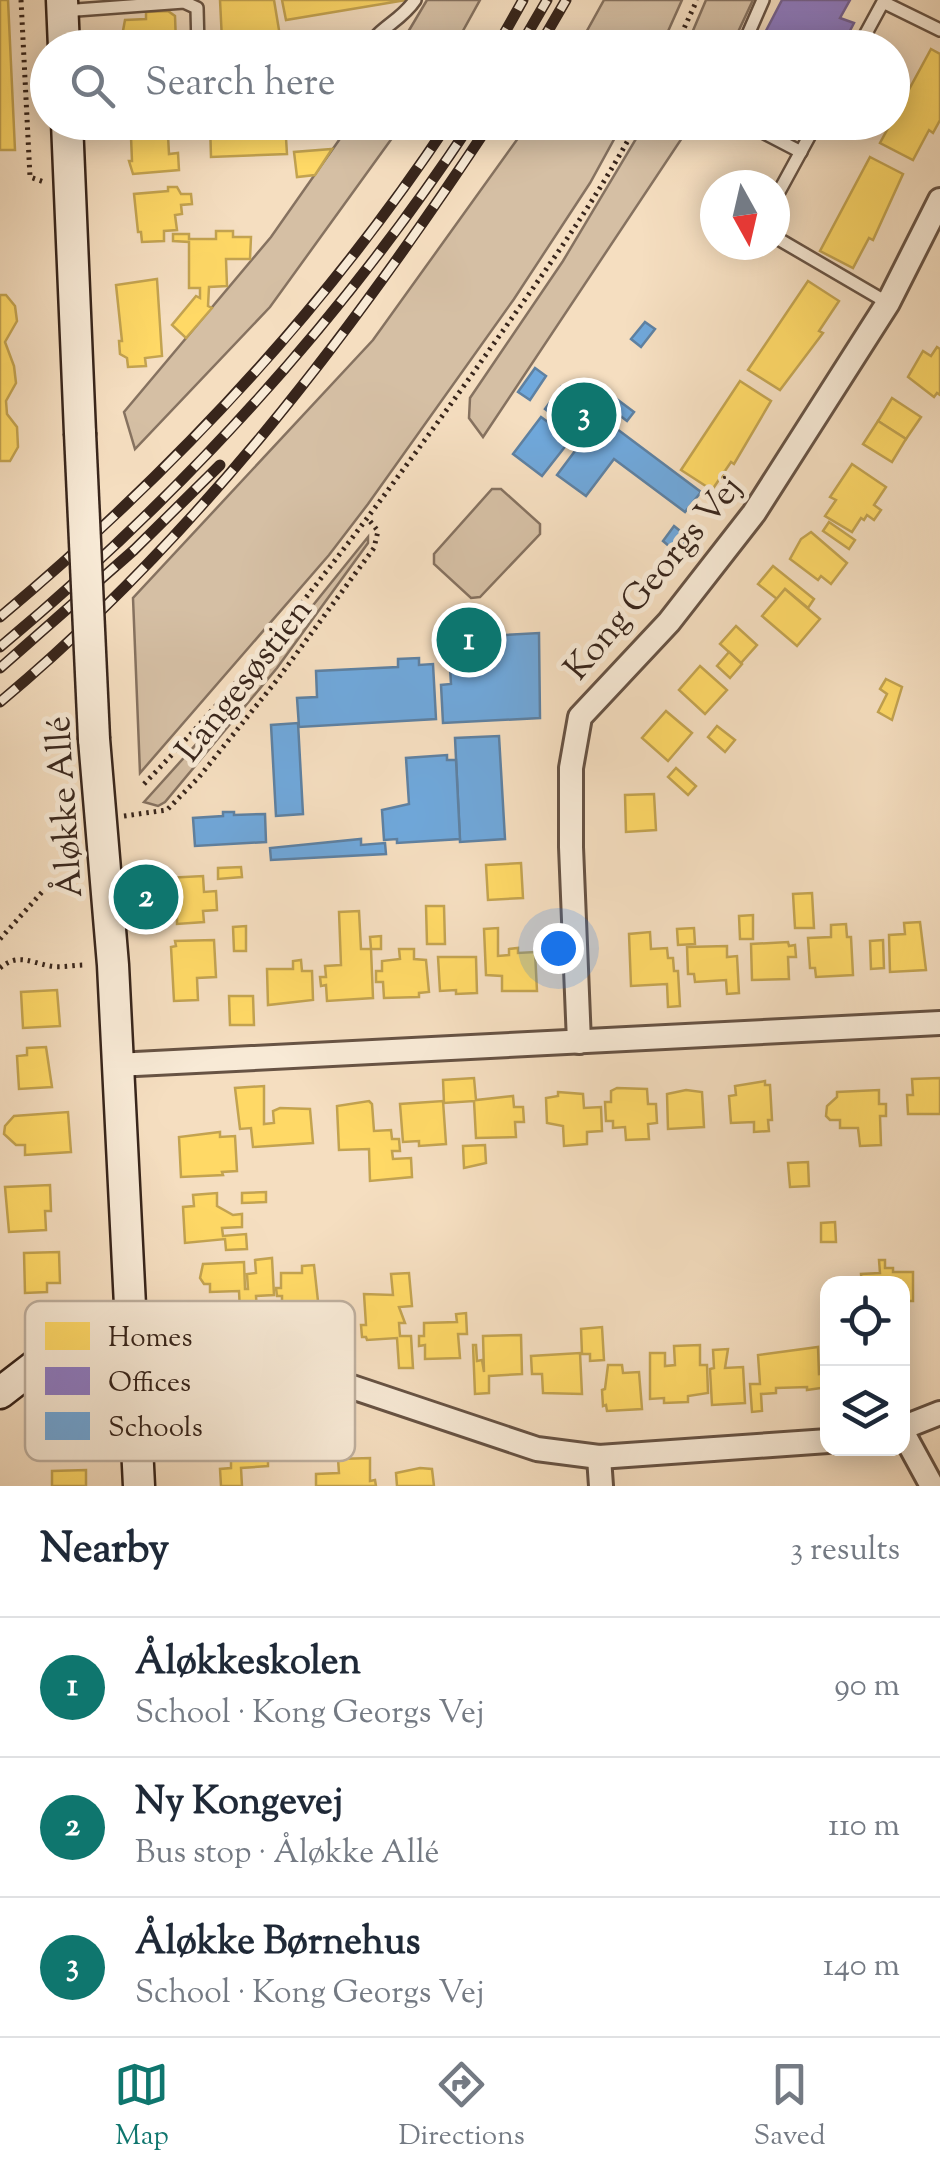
<!DOCTYPE html>
<html lang="en">
<head>
<meta charset="utf-8">
<style>
	:root { --surface:#fff; --page:#f6f6f7; --text:#1f2937; --muted:#747a83; --line:#e0e1e3; --accent:#0f766e }
	body { margin:0; font-family:"Sorts Mill Goudy",serif; background:var(--page); color:var(--text) }
	.controls { position:absolute; right:30px; bottom:30px; display:grid; overflow:hidden; border-radius:20px; box-shadow:0 5px 25px #0003 }
	.controls button { width:90px; height:90px; display:grid; place-items:center; padding:0; border:0; border-bottom:2px solid var(--line); background:var(--surface); color:var(--text); font:50px sans-serif }
	.compass { position:absolute; left:700px; top:170px; width:90px; height:90px; border-radius:50%; background:var(--surface); box-shadow:0 5px 25px #0003; rotate:172deg }
	.you { position:absolute; left:558px; top:948px; width:35px; height:35px; margin:-25px; border:8px solid #fff; border-radius:50%; background:#1a73e8; box-shadow:0 0 0 15px #1a73e833 }
	.badge { display:grid; place-items:center; width:65px; height:65px; border-radius:50%; background:var(--accent); color:#fff; font-size:32px; font-weight:700 }
	.pin { position:absolute; translate:-50% -50%; border:5px solid #fff; box-shadow:0 2px 10px #0006 }
	.list { margin:0; padding:0; list-style:none }
	h2 { display:flex; justify-content:space-between; align-items:center; height:130px; margin:0; padding:0 40px; font-size:42px }
	h2 small { font-size:32px; font-weight:400; color:var(--muted) }
	.list li { display:grid; grid-template-columns:65px 1fr auto; gap:30px; align-items:center; box-sizing:border-box; height:140px; padding:0 40px; border-top:2px solid var(--line) }
	.list b { display:block; font-size:38px; white-space:nowrap }
	.list p { margin:0; font-size:32px; white-space:nowrap; color:var(--muted) }
	.list em { font-size:32px; font-style:normal; color:var(--muted) }
	.icon { flex:none; width:55px; height:55px; fill:none; stroke:currentColor; stroke-width:2; stroke-linecap:round; stroke-linejoin:round }
	.map { position:relative; flex:none; width:940px; height:1486px; overflow:hidden }
	.search { position:absolute; background:var(--surface); box-shadow:0 5px 25px #0003; left:30px; right:30px; top:30px; height:110px; display:flex; align-items:center; gap:25px; box-sizing:border-box; padding:0 35px; border-radius:55px; color:var(--muted); font-size:38px }
	.sheet { height:550px; background:var(--surface) }
	nav { display:flex; justify-content:space-around; align-items:center; box-sizing:border-box; height:140px; border-top:2px solid var(--line); background:var(--surface); font-size:28px; color:var(--muted) }
	nav a { display:grid; justify-items:center; gap:5px }
	nav .on { color:var(--accent) }
	.map>svg:first-child { display:block }
	.green { fill:#d5bfa4; stroke:#867260; stroke-width:2.5 }
	.homes { fill:#ffd966; stroke:#c3a350; stroke-width:2.5 }
	.offices { fill:#8e7cc3; stroke:#746291; stroke-width:2.5 }
	.schools { fill:#6fa8dc; stroke:#5e81a2; stroke-width:2.5 }
	.lines { fill:none; stroke-linecap:round; stroke-linejoin:round }
	.lane-casing { stroke:#675344; stroke-width:16 }
	.street-casing { stroke:#675344; stroke-width:28 }
	.secondary-casing { stroke:#38251b; stroke-width:35 }
	.path { stroke:#38251b; stroke-width:5; stroke-dasharray:2.5 5; stroke-linecap:butt }
	.lane { stroke:#f8ead6; stroke-width:11 }
	.street { stroke:#f8ead6; stroke-width:22 }
	.secondary { stroke:#f8ead6; stroke-width:30 }
	.rail-casing { stroke:#38251b; stroke-width:11 }
	.rail { stroke:#f8ead6; stroke-width:8; stroke-dasharray:22; stroke-linecap:butt }
	.secondary-bridge-casing { stroke:#38251b; stroke-width:35; stroke-linecap:butt }
	.secondary-bridge { stroke:#f8ead6; stroke-width:30 }
	.labels { text-anchor:middle; stroke-width:10; stroke-linejoin:round; paint-order:stroke }
	.street-label { font-size:35px; fill:#38251b; stroke:#f8ead6 }
	.key { fill:#f8ead6; stroke:#beaf9e; stroke-width:2.5 }
	.key-label { font-size:28px; fill:#38251b }
</style>
</head>
<body>
<div class="map">
<svg width="940" height="1486" viewBox="0 0 940 1486">
	<rect width="100%" height="100%" fill="#f5dec0"/>
	<filter id="stains"><feTurbulence type="fractalNoise" baseFrequency=".002" numOctaves="4"/><feColorMatrix values="0 0 0 0 .2 0 0 0 0 .09 0 0 0 0 .02 0 0 0 .5 -.17"/></filter>
	<radialGradient id="worn" r=".72"><stop offset=".6" stop-color="#630" stop-opacity="0"/><stop offset="1" stop-color="#630" stop-opacity=".3"/></radialGradient>
	<g class="green">
		<path d="M427,0H480L454,47H406L408,32Z"/>
		<path d="M604,0H682L661,47H578Z"/>
		<path d="M706,0H753L731,47H686Z"/>
		<path d="M646,122L692,123L483,437L469,418L470,398L563,261Z"/>
		<path d="M351,123H403L270,307L135,449L124,412L271,237Z"/>
		<path d="M529,123H623L590,183L514,299L368,504L329,555L140,773L133,598L373,340Z"/>
		<path d="M492,489H501L540,524V534L480,597L471,598L434,564V554Z"/>
		<path d="M368,537V543L277,668L165,802L158,806L144,802L244,691Z"/>
	</g>
	<g class="homes">
		<path d="M0,0H8L15,150H0Z"/>
		<path d="M220,0H274L282,48H209V41L222,40Z"/>
		<path d="M282,0H406L286,20Z"/>
		<path d="M168,11L175,16L176,43L167,44L168,48H127L126,38L122,36L125,20L146,19V12Z"/>
		<path d="M931,49L940,54V120L933,133L929,130L913,160L880,143Z"/>
		<path d="M210,122H285L287,154L211,157Z"/>
		<path d="M168,135L169,154L178,153L179,170L133,174L129,161H132L131,137Z"/>
		<path d="M332,149L315,175L297,177L294,152Z"/>
		<path d="M870,157L903,174L873,240L869,238L853,268L820,251Z"/>
		<path d="M168,187H177L181,194H191L192,204L181,205L182,214L175,215L177,230L164,231V241L142,242L141,232H138L134,194L168,191Z"/>
		<path d="M216,231H233V237H251L250,259H226L227,286L209,287L208,306L212,308L186,338L172,325L196,296L200,298V288H189V242L173,241V234H189V239H216Z"/>
		<path d="M157,279L162,356L145,358L146,366L128,367L127,358L120,354L119,341H122L116,285Z"/>
		<path d="M808,281L839,301L819,331L823,333L780,390L748,370Z"/>
		<path d="M0,295H6L15,306L17,321L5,342L14,366L16,383L6,401L7,414L17,427L18,447L10,461H0Z"/>
		<path d="M937,347L940,349V395L937,393L934,397L908,377L923,351L931,356Z"/>
		<path d="M740,381L771,401L734,464L731,462L712,490L681,470Z"/>
		<path d="M892,398L921,417L906,439L878,421Z"/>
		<path d="M878,421L906,439L892,462L863,444Z"/>
		<path d="M852,464L886,487L874,505L881,510L874,520L867,515L864,520L861,518L852,532L825,516L836,500L830,497Z"/>
		<path d="M829,522L855,540L849,549L823,531Z"/>
		<path d="M811,532L847,563L831,584L821,576L818,580L790,559L801,539Z"/>
		<path d="M773,566L814,599L808,608L785,589L777,599L758,584Z"/>
		<path d="M785,589L820,619L797,646L762,616Z"/>
		<path d="M736,626L757,645L741,663L720,644Z"/>
		<path d="M729,652L742,664L730,678L717,666Z"/>
		<path d="M700,666L727,690L705,714L679,690Z"/>
		<path d="M886,679L902,687L892,720L878,712L887,694L880,689Z"/>
		<path d="M666,711L692,733L668,761L642,738Z"/>
		<path d="M717,726L735,740L725,752L708,737Z"/>
		<path d="M676,768L696,786L688,795L668,777Z"/>
		<path d="M654,794L656,830L626,832L625,795Z"/>
		<path d="M521,863L523,898L488,900L486,865Z"/>
		<path d="M241,867L242,877L218,879V868Z"/>
		<path d="M203,876L204,892L216,891L217,910L203,911L204,922L177,924V914H172L171,898H167L166,878Z"/>
		<path d="M812,893L814,928H795L793,894Z"/>
		<path d="M426,906H444L445,944H427Z"/>
		<path d="M359,911L361,949H371L370,937L381,936V949H371L373,998L327,1001L326,985L321,986L320,977H326L325,966L341,965L339,912Z"/>
		<path d="M753,915V939H740L739,916Z"/>
		<path d="M920,922L926,970L890,972L889,935L905,934L904,923Z"/>
		<path d="M846,924L847,937H851L853,975L816,977L815,968H810L808,938L831,937V925Z"/>
		<path d="M246,926V951H234L233,927Z"/>
		<path d="M498,928V956L509,955V949L518,948V953L535,952L537,991H502V976L486,975L484,929Z"/>
		<path d="M694,928L695,944L678,945L677,929Z"/>
		<path d="M650,932L651,949L667,948L668,958H673L674,971H678L680,1006L668,1007L667,984L631,986L629,934Z"/>
		<path d="M214,940L216,977L197,978L198,1000L174,1001L171,947L176,946L175,941Z"/>
		<path d="M883,940L884,968L871,969L870,941Z"/>
		<path d="M788,942L789,946L795,945L796,957H788L789,979L752,980L751,944Z"/>
		<path d="M727,946V957L737,956L739,993L727,994L726,980L695,982L694,974H688L687,947Z"/>
		<path d="M399,949H414V959L426,960L429,992L419,993V997L384,998L383,982H376V971H382V961L400,959Z"/>
		<path d="M438,957H476L477,993L456,994V990L440,991Z"/>
		<path d="M301,960L302,971H312L313,1000L268,1005L267,969H293V961Z"/>
		<path d="M57,990L60,1026L23,1028L21,992Z"/>
		<path d="M229,996H253L254,1025H230Z"/>
		<path d="M46,1047L52,1087L19,1089L17,1056L27,1055V1048Z"/>
		<path d="M474,1078L476,1100L513,1096L514,1107H523L524,1122H515L516,1137L476,1138L474,1101L444,1103L443,1080Z"/>
		<path d="M940,1078V1114H908L907,1095H913L912,1079Z"/>
		<path d="M765,1081V1085H770L772,1120H768L769,1131L754,1132V1122L731,1123L729,1096L736,1095L735,1086Z"/>
		<path d="M264,1086V1124L274,1123L273,1111L280,1108L310,1109L313,1143L253,1147L251,1128L240,1129L235,1088Z"/>
		<path d="M617,1088L647,1089L648,1104H656L657,1123L648,1124L649,1139L626,1140L625,1127L613,1128V1121H606L605,1102H611V1091Z"/>
		<path d="M686,1090L702,1092L704,1127L668,1129L667,1094Z"/>
		<path d="M879,1090V1104H886V1116H880L881,1145L860,1146L858,1128H840V1120H830L826,1116L827,1106L837,1097V1092Z"/>
		<path d="M558,1092L583,1094L584,1108L601,1107L602,1131L587,1132V1144L564,1146L563,1126L547,1123L546,1098L558,1096Z"/>
		<path d="M369,1101L372,1104L374,1131L391,1130L392,1139H399L400,1151H392L393,1159L411,1158L412,1177L370,1181L369,1149L339,1150L337,1106Z"/>
		<path d="M443,1101L446,1144L419,1146V1141L403,1142L400,1104Z"/>
		<path d="M68,1112L71,1152L25,1155V1145H16L4,1134L5,1126L14,1116Z"/>
		<path d="M220,1132V1137L235,1136L237,1171L222,1172L223,1175L181,1177L179,1137Z"/>
		<path d="M485,1145L486,1163L464,1168L463,1146Z"/>
		<path d="M808,1162L809,1186L790,1187L788,1163Z"/>
		<path d="M50,1185L51,1211H45L46,1230L9,1232L5,1187Z"/>
		<path d="M266,1192V1202L242,1203V1193Z"/>
		<path d="M217,1193V1206L233,1215L242,1214V1227L222,1228L223,1236L246,1234L247,1249L226,1250L225,1239L185,1243L183,1207L194,1206L193,1195Z"/>
		<path d="M835,1222L836,1242H821V1223Z"/>
		<path d="M59,1252L60,1283H47V1292L25,1293L24,1253Z"/>
		<path d="M272,1258L274,1295L256,1296L257,1311H240L239,1291L210,1292V1284H204L200,1278L203,1264L244,1262L245,1289H248L247,1274L256,1273L255,1260Z"/>
		<path d="M879,1260H885V1268H893V1272H913V1301H902V1284H862L861,1274L880,1273Z"/>
		<path d="M314,1265L319,1310L282,1312V1296H277L276,1288H281V1273H302V1266Z"/>
		<path d="M409,1273L412,1306L399,1307L405,1323H399L400,1336H411L413,1368H399L397,1338L367,1340L366,1337H362L361,1325H366L364,1294L393,1295L391,1274Z"/>
		<path d="M466,1313L467,1334H458L460,1358L425,1359V1345L419,1346V1336H424V1323L457,1322L456,1314Z"/>
		<path d="M602,1327L604,1360L590,1361V1354H582L581,1329Z"/>
		<path d="M521,1335L522,1374L489,1376V1393L475,1394L473,1345H476L477,1361L482,1360L484,1372L483,1336Z"/>
		<path d="M700,1345V1365H707L708,1393L688,1396V1402L664,1403V1398L650,1399V1353H665V1366L675,1365L674,1346Z"/>
		<path d="M818,1347L819,1374L828,1373V1387L807,1390V1387L776,1388V1393L761,1394L762,1411L752,1412L750,1384H760L758,1355Z"/>
		<path d="M728,1349L725,1368L743,1367L745,1403L712,1405L710,1369L714,1368L713,1350Z"/>
		<path d="M580,1353L582,1394L543,1393L542,1374H532L531,1356Z"/>
		<path d="M608,1365H622L623,1373L639,1372L642,1409L607,1411L606,1405L603,1406L602,1390L605,1389Z"/>
		<path d="M242,1409L243,1414L250,1413L251,1426H244L245,1453L268,1452V1466L241,1468L242,1486H221L220,1469L231,1468V1458L214,1459L213,1450H204L202,1411Z"/>
		<path d="M370,1458V1481L375,1480L376,1486H316V1474L339,1473L338,1459Z"/>
		<path d="M420,1468L432,1469L434,1486H397L396,1473Z"/>
		<path d="M86,1470V1486H52V1471Z"/>
	</g>
	<path class="offices" d="M782,0H850L840,18L854,23L841,48H757Z"/>
	<g class="schools">
		<path d="M645,322L655,329L641,347L631,339Z"/>
		<path d="M535,368L546,376L530,400L518,392Z"/>
		<path d="M594,382L634,412L627,421L588,391Z"/>
		<path d="M561,387L701,492L685,512L614,459L586,496L557,475L584,439L545,409Z"/>
		<path d="M541,417L571,439L542,476L513,454Z"/>
		<path d="M674,526L689,538L677,553L663,541Z"/>
		<path d="M487,632V636L539,633L540,718L443,723L441,685L451,684L448,634Z"/>
		<path d="M419,658V665L433,664L436,719L299,727L297,698L317,697L316,671L398,667V659Z"/>
		<path d="M298,723L303,814L276,816L271,725Z"/>
		<path d="M499,736L505,839L460,842L455,738Z"/>
		<path d="M447,755V760H456L460,839L397,843V839L384,840L382,810L409,804L406,758Z"/>
		<path d="M223,812H234V815L265,814L266,842L195,846L193,818L223,816Z"/>
		<path d="M361,839V845L385,843L386,854L271,860L270,848Z"/>
	</g>
	<g class="lines">
		<g class="lane-casing">
			<g id="lane">
				<path d="M63,11L184,2L197,8L198,48"/>
				<path d="M367,48C381,26 401,21 415,0"/>
				<path d="M742,48L763,0"/>
				<path d="M858,48L883,2L940,30"/>
				<path d="M743,122L801,152"/>
				<path d="M775,199L817,122"/>
				<path d="M775,237L888,303"/>
			</g>
		</g>
		<g class="street-casing">
			<g id="street">
				<path d="M579,1042L571,847V768L580,717L669,622L754,513L888,303L940,200"/>
				<path d="M116,1065L940,1023"/>
				<path d="M128,1312L537,1449L599,1457L828,1441"/>
				<path d="M902,1428L940,1413"/>
				<path d="M902,1431L932,1486"/>
				<path d="M599,1457L601,1486"/>
			</g>
		</g>
		<g class="secondary-casing">
			<g id="secondary">
				<path d="M62,0L64,48"/>
				<path d="M67,122L80,433"/>
				<path d="M94,739L113,965L139,1486"/>
				<path d="M0,1393L62,1345L128,1312"/>
			</g>
		</g>
		<g class="path">
			<path d="M21,0L30,177L44,182"/>
			<path d="M675,48L697,0"/>
			<path d="M144,784C266,658 369,518 471,376C529,293 590,212 638,122"/>
			<path d="M124,816L167,810L199,777L277,680L374,548L378,531L369,520"/>
			<path d="M0,939L43,891"/>
			<path d="M0,968C18,953 29,962 50,966C61,968 74,965 85,965"/>
		</g>
		<use href="#lane" class="lane"/>
		<use href="#street" class="street"/>
		<use href="#secondary" class="secondary"/>
		<g class="rail-casing">
			<g id="rail">
				<path d="M496,48L523,0"/>
				<path d="M519,48L547,0"/>
				<path d="M538,48L566,0"/>
				<path d="M0,617C173,472 324,311 449,122"/>
				<path d="M0,647C182,495 341,321 472,122"/>
				<path d="M0,668L134,550L220,465"/>
				<path d="M0,702C196,538 351,334 491,122"/>
			</g>
		</g>
		<use href="#rail" class="rail"/>
		<g class="secondary-bridge-casing">
			<path id="secondary-bridge" d="M80,433L94,739"/>
		</g>
		<use href="#secondary-bridge" class="secondary-bridge"/>
	</g>
	<g class="labels">
		<g class="street-label">
			<text transform="translate(652 577) rotate(-50)" y="12">Kong Georgs Vej</text>
			<text transform="translate(243 679) rotate(-52)" y="12">Langesøstien</text>
			<text transform="translate(63 807) rotate(-94)" y="12">Åløkke Allé</text>
		</g>
	</g>
	<rect x="25" y="1301" width="330" height="160" rx="15" class="key"/>
	<rect x="45" y="1322" width="45" height="28" fill="#ffd966"/>
	<rect x="45" y="1367" width="45" height="28" fill="#8e7cc3"/>
	<rect x="45" y="1412" width="45" height="28" fill="#6fa8dc"/>
	<g class="key-label">
		<text x="108" y="1346">Homes</text>
		<text x="108" y="1391">Offices</text>
		<text x="108" y="1436">Schools</text>
	</g>
	<rect width="100%" height="100%" filter="url(#stains)"/>
	<rect width="100%" height="100%" fill="url(#worn)"/>
</svg>
<div class="controls">
<button><svg class="icon" aria-label="locate" viewBox="0 0 24 24"><circle cx="12" cy="12" r="6"/><path d="M12 2v4M12 18v4M2 12h4M18 12h4"/></svg></button>
<button><svg class="icon" aria-label="layers" viewBox="0 0 24 24"><path d="M12 4l9 5-9 5-9-5zM3 14l9 5 9-5"/></svg></button>
</div>
<svg class="compass" viewBox="-18 -18 36 36"><path d="M0-13l5 13h-10z" fill="#e53935"/><path d="M0 13l5-13h-10z" fill="#747a83"/></svg>
<div class="you"></div>
<div class="pin badge" style="left:469px;top:640px">1</div>
<div class="pin badge" style="left:146px;top:897px">2</div>
<div class="pin badge" style="left:584px;top:415px">3</div>
<div class="search"><svg class="icon" aria-label="search" viewBox="0 0 24 24"><circle cx="10" cy="10" r="6"/><path d="M15 15l6 6"/></svg>Search here</div>
</div>
<section class="sheet">
<h2>Nearby<small>3 results</small></h2>
<ul class="list">
<li><span class="badge">1</span><div><b>Åløkkeskolen</b><p>School · Kong Georgs Vej</p></div><em>90 m</em></li>
<li><span class="badge">2</span><div><b>Ny Kongevej</b><p>Bus stop · Åløkke Allé</p></div><em>110 m</em></li>
<li><span class="badge">3</span><div><b>Åløkke Børnehus</b><p>School · Kong Georgs Vej</p></div><em>140 m</em></li>
</ul>
</section>
<nav>
<a class="on"><svg class="icon" aria-label="map" viewBox="0 0 24 24"><path d="M3 6l6-2 6 2 6-2v14l-6 2-6-2-6 2zM9 4v14M15 6v14"/></svg>Map</a>
<a><svg class="icon" aria-label="directions" viewBox="0 0 24 24"><path d="M12 3l9 9-9 9-9-9zM9 14v-3h6M13 9l2 2-2 2"/></svg>Directions</a>
<a><svg class="icon" aria-label="saved" viewBox="0 0 24 24"><path d="M7 4h10v16l-5-4-5 4z"/></svg>Saved</a>
</nav>
</body>
</html>
